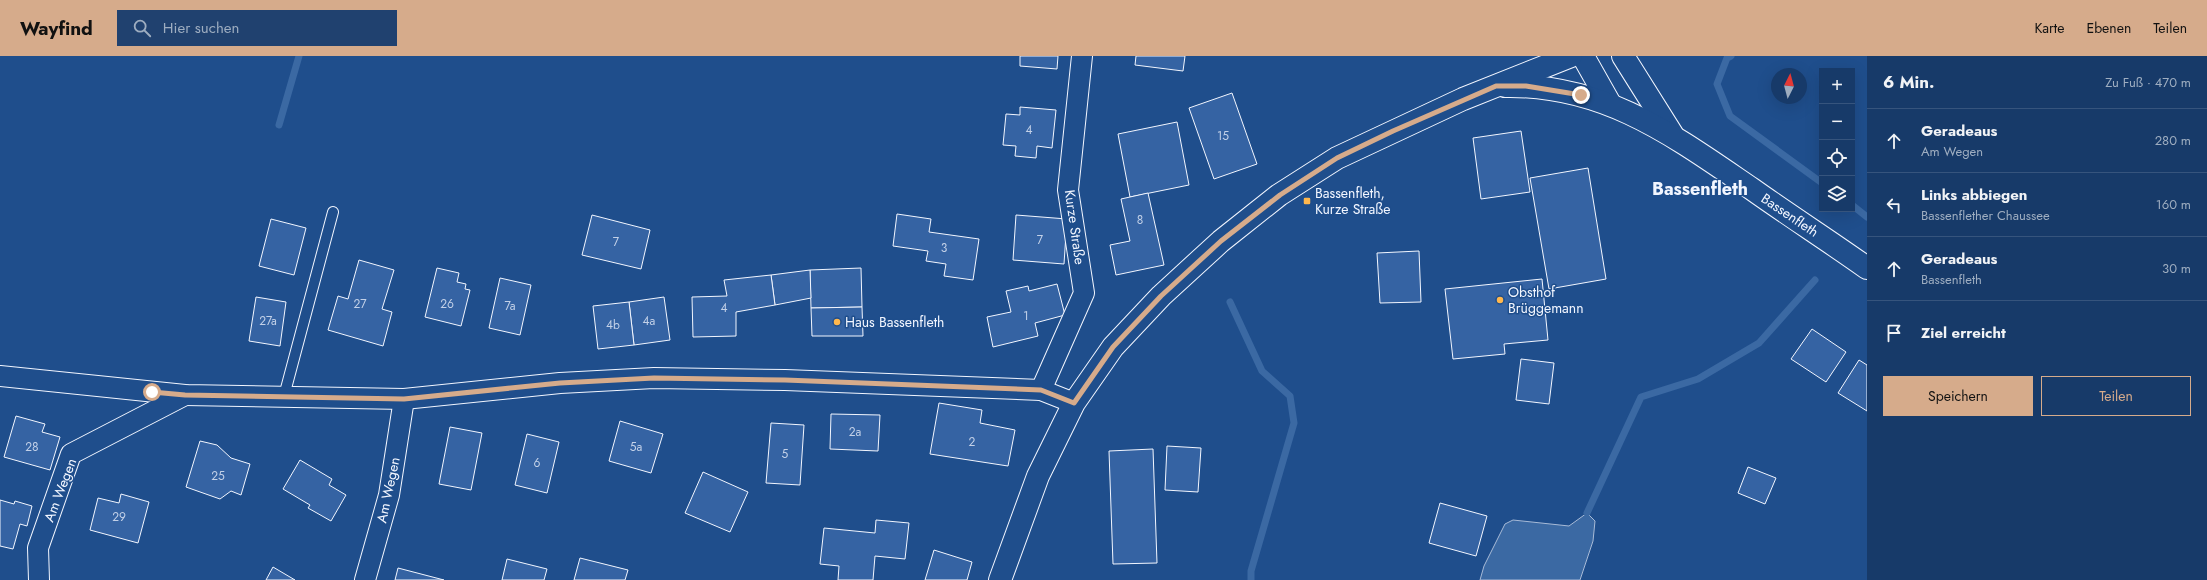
<!DOCTYPE html>
<html lang="de">
<head>
<meta charset="utf-8">
<style>
	:root { --surface:#173a69; --page:#20416f; --text:#f1f3f6; --muted:#9eadc0; --line:#36547d; --accent:#d6ab8b }
	body { margin:0; font-family:Jost,sans-serif; background:var(--page); color:var(--text) }
	.controls { position:absolute; right:12px; top:12px; display:grid; overflow:hidden; border-radius:0px; box-shadow:0 4px 16px #0002 }
	.controls button { width:36px; height:36px; display:grid; place-items:center; padding:0; border:0; border-bottom:1px solid var(--line); background:var(--surface); color:var(--text); font:20px sans-serif }
	.compass { position:absolute; left:1771px; top:12px; width:36px; height:36px; border-radius:50%; background:var(--surface); box-shadow:0 4px 16px #0002; rotate:6deg }
	.stop { position:absolute; width:12px; height:12px; margin:-9px; border:3px solid #d6ab8b; border-radius:50%; background:#fff }
	.stop.end { background:#d6ab8b; border-color:#fff; box-shadow:0 1px 4px #0008 }
	.list { margin:0; padding:0; list-style:none }
	h2 { display:flex; justify-content:space-between; align-items:center; height:52px; margin:0; padding:0 16px; font-size:17px }
	h2 small { font-size:13px; font-weight:400; color:var(--muted) }
	.list li { display:grid; grid-template-columns:26px 1fr auto; gap:12px; align-items:center; box-sizing:border-box; height:64px; padding:0 16px; border-top:1px solid var(--line) }
	.list b { display:block; font-size:15px; white-space:nowrap }
	.list p { margin:0; font-size:13px; white-space:nowrap; color:var(--muted) }
	.list em { font-size:13px; font-style:normal; color:var(--muted) }
	.actions { display:flex; gap:8px; padding:12px 16px }
	.actions a { flex:1; padding:9px 0; border:1px solid var(--accent); border-radius:0px; text-align:center; font-size:14px; color:var(--accent) }
	.actions .main { background:var(--accent); color:#111 }
	.icon { flex:none; width:22px; height:22px; fill:none; stroke:currentColor; stroke-width:2; stroke-linecap:round; stroke-linejoin:round }
	.map { position:relative; flex:none; width:1867px; height:524px; overflow:hidden }
	header { display:flex; align-items:center; gap:24px; box-sizing:border-box; height:56px; padding:0 20px; background:var(--accent); color:#111 }
	header strong { font-size:19px }
	nav { display:flex; gap:22px; margin-inline-start:auto; font-size:14px }
	.search { width:280px; height:36px; background:var(--page); display:flex; align-items:center; gap:10px; box-sizing:border-box; padding:0 14px; border-radius:0px; color:var(--muted); font-size:15px }
	main { display:flex }
	aside { flex:1; background:var(--surface) }
	.map>svg:first-child { display:block }
	.water { fill:#3b69a3; stroke:#a8bbd7 }
	.lines { fill:none; stroke-linecap:round; stroke-linejoin:round }
	.stream { stroke:#3b69a3; stroke-width:7 }
	.building { fill:#3563a3; stroke:#f2f6ff }
	.service-casing { stroke:#f2f6ff; stroke-width:12 }
	.minor-casing { stroke:#f2f6ff; stroke-width:22 }
	.tertiary-casing { stroke:#f2f6ff; stroke-width:24 }
	.service { stroke:#1f4e8c; stroke-width:10 }
	.minor { stroke:#1f4e8c; stroke-width:20 }
	.tertiary { stroke:#1f4e8c; stroke-width:22 }
	.route { stroke:#d6ab8b; stroke-width:5 }
	.poi-dot { fill:#ffb74d; stroke:#1f4e8c; stroke-width:1.5 }
	.labels { text-anchor:middle; stroke-width:3; stroke-linejoin:round; paint-order:stroke }
	.number-label { font-size:12px; fill:#c3d1e8 }
	.poi-label { font-size:14px; fill:#f2f6ff; stroke:#1f4e8c; text-anchor:start }
	.street-label { font-size:14px; fill:#f2f6ff; stroke:#1f4e8c }
	.district-label { font-size:18px; font-weight:bold; fill:#f2f6ff; stroke:#1f4e8c }
</style>
</head>
<body>
<header>
<strong>Wayfind</strong>
<div class="search"><svg class="icon" aria-label="search" viewBox="0 0 24 24"><circle cx="10" cy="10" r="6"/><path d="M15 15l6 6"/></svg>Hier suchen</div>
<nav><a>Karte</a><a>Ebenen</a><a>Teilen</a></nav>
</header>
<main>
<div class="map">
<svg width="1867" height="524" viewBox="0 0 1867 524">
	<rect width="100%" height="100%" fill="#1f4e8c"/>
	<path class="water" d="M1587,457L1595,465L1593,485L1580,524H1480L1484,510L1505,468L1513,464L1569,470Z"/>
	<g class="lines">
		<g class="stream">
			<path d="M1731,0L1727,2L1717,28L1730,60L1822,127"/>
			<path d="M279,69L299,0"/>
			<path d="M1852,149L1867,161"/>
			<path d="M1230,246L1262,315L1290,340L1294,367L1251,515V524"/>
			<path d="M1587,457L1641,341L1698,323L1759,287L1815,224"/>
		</g>
	</g>
	<g class="building">
		<path d="M1020,0H1058L1057,13L1020,10Z"/>
		<path d="M1136,0H1185L1183,15L1135,9Z"/>
		<path d="M1232,37L1257,108L1214,123L1189,52Z"/>
		<path d="M1020,51L1056,54L1052,92L1037,90L1036,102L1015,100L1016,90L1003,89L1006,58L1020,59Z"/>
		<path d="M1177,66L1189,129L1130,141L1118,78Z"/>
		<path d="M1521,75L1530,136L1481,143L1473,82Z"/>
		<path d="M1588,112L1606,223L1549,233L1530,122Z"/>
		<path d="M1148,137L1164,209L1116,219L1110,189L1130,185L1121,143Z"/>
		<path d="M897,158L931,163L929,176L979,183L973,224L944,220L946,208L926,205L928,195L893,190Z"/>
		<path d="M592,159L650,174L641,213L582,199Z"/>
		<path d="M1016,159L1067,163L1064,208L1013,204Z"/>
		<path d="M271,163L306,172L294,219L259,210Z"/>
		<path d="M1419,195L1421,246L1380,247L1377,197Z"/>
		<path d="M359,204L394,214L382,253L392,256L383,290L328,274L338,240L348,243Z"/>
		<path d="M437,212L459,217L457,226L466,228L465,233L470,234L461,270L425,261Z"/>
		<path d="M861,212L862,251L811,252L810,214Z"/>
		<path d="M810,214L811,242L775,249L771,219Z"/>
		<path d="M771,219L775,249L736,256V280L693,281L692,241L727,240L724,224Z"/>
		<path d="M500,222L531,229L520,279L489,272Z"/>
		<path d="M1542,223L1548,284L1504,288L1505,298L1453,303L1445,233Z"/>
		<path d="M1057,228L1065,259L1035,267L1038,280L993,291L987,261L1011,256L1006,235L1028,230L1029,235Z"/>
		<path d="M256,241L286,246L280,290L249,285Z"/>
		<path d="M664,241L670,284L634,289L629,246Z"/>
		<path d="M629,246L634,289L598,293L593,250Z"/>
		<path d="M862,251L863,280H812L811,252Z"/>
		<path d="M1812,273L1846,296L1826,326L1791,303Z"/>
		<path d="M1521,303L1554,307L1549,348L1516,344Z"/>
		<path d="M1859,304L1867,309V355L1838,337Z"/>
		<path d="M939,347L982,354L980,367L1015,374L1008,410L930,398Z"/>
		<path d="M831,358L880,359L878,395L830,393Z"/>
		<path d="M16,360L45,368L42,376L60,381L50,414L4,401Z"/>
		<path d="M620,365L663,378L651,417L609,405Z"/>
		<path d="M771,367L804,369L800,429L766,427Z"/>
		<path d="M450,371L482,377L471,434L439,428Z"/>
		<path d="M527,378L559,386L547,437L515,429Z"/>
		<path d="M200,385L217,389L231,402L250,408L241,439L231,435L220,443L186,431Z"/>
		<path d="M1167,390L1201,392L1198,436L1165,434Z"/>
		<path d="M1153,393L1157,507L1113,508L1109,395Z"/>
		<path d="M300,404L332,423L329,429L346,439L331,465L308,452L310,449L283,433Z"/>
		<path d="M1748,411L1776,422L1765,448L1738,437Z"/>
		<path d="M703,416L748,436L730,476L685,457Z"/>
		<path d="M121,438L149,446L138,487L90,474L98,442L119,447Z"/>
		<path d="M0,444L14,448L15,445L32,450L27,470L20,468L13,493L0,490Z"/>
		<path d="M1440,447L1487,460L1476,500L1429,487Z"/>
		<path d="M876,464L909,467L905,503L875,500L873,524H838L839,510L820,508L824,472L875,477Z"/>
		<path d="M934,494L972,506L967,524H925Z"/>
		<path d="M580,502L628,514L625,524H574Z"/>
		<path d="M507,503L547,513L544,524H502Z"/>
		<path d="M273,511L295,524H266Z"/>
		<path d="M398,512L444,524H395Z"/>
	</g>
	<g class="lines">
		<g class="service-casing">
			<path id="service" d="M284,340L333,156"/>
		</g>
		<g class="minor-casing">
			<g id="minor">
				<path d="M0,320L185,339L404,343L560,327L654,322L785,324L1041,334L1074,347"/>
				<path d="M1041,334L1084,237L1068,134L1082,0"/>
				<path d="M39,524L38,492L71,398L185,339"/>
				<path d="M365,524L389,439L404,343"/>
			</g>
		</g>
		<g class="tertiary-casing">
			<g id="tertiary">
				<path d="M1583,0L1610,48"/>
				<path d="M1623,0L1672,78"/>
				<path d="M1505,30C1605,28 1674,80 1752,133C1790,160 1829,185 1867,212"/>
				<path d="M1000,524L1038,420L1074,347L1113,291L1161,240L1221,185L1279,139L1337,102L1463,43L1571,0"/>
			</g>
		</g>
		<use href="#service" class="service"/>
		<use href="#minor" class="minor"/>
		<use href="#tertiary" class="tertiary"/>
	</g>
	<g class="lines">
		<path class="route" d="M152,336L185,339L404,343L560,327L654,322L785,324L1041,334L1074,347L1113,291L1161,240L1221,185L1280,139L1337,102L1393,75L1496,30H1526L1581,39"/>
	</g>
	<g class="poi-dot">
		<rect x="1303" y="141" width="8" height="8" rx="2"/>
		<circle cx="1500" cy="244" r="4"/>
		<circle cx="837" cy="266" r="4"/>
	</g>
	<g class="labels">
		<g class="number-label">
			<text x="1029" y="78">4</text>
			<text x="1223" y="84">15</text>
			<text x="1140" y="168">8</text>
			<text x="1040" y="188">7</text>
			<text x="616" y="190">7</text>
			<text x="944" y="196">3</text>
			<text x="360" y="252">27</text>
			<text x="447" y="252">26</text>
			<text x="510" y="254">7a</text>
			<text x="724" y="256">4</text>
			<text x="1026" y="264">1</text>
			<text x="268" y="269">27a</text>
			<text x="649" y="269">4a</text>
			<text x="613" y="273">4b</text>
			<text x="855" y="380">2a</text>
			<text x="972" y="390">2</text>
			<text x="32" y="395">28</text>
			<text x="636" y="395">5a</text>
			<text x="785" y="402">5</text>
			<text x="537" y="411">6</text>
			<text x="218" y="424">25</text>
			<text x="119" y="465">29</text>
		</g>
		<g class="poi-label">
			<text x="1315" y="142">Bassenfleth,<tspan x="1315" dy="16">Kurze Straße</tspan></text>
			<text x="1508" y="241">Obsthof<tspan x="1508" dy="16">Brüggemann</tspan></text>
			<text x="845" y="271">Haus Bassenfleth</text>
		</g>
		<g class="street-label">
			<text transform="translate(1790 159) rotate(34)" y="5">Bassenfleth</text>
			<text transform="translate(1075 171) rotate(82)" y="5">Kurze Straße</text>
			<text transform="translate(60 434) rotate(-69)" y="5">Am Wegen</text>
			<text transform="translate(388 434) rotate(-78)" y="5">Am Wegen</text>
		</g>
		<g class="district-label">
			<text x="1700" y="139">Bassenfleth</text>
		</g>
	</g>
</svg>
<div class="controls">
<button>+</button>
<button>−</button>
<button><svg class="icon" aria-label="locate" viewBox="0 0 24 24"><circle cx="12" cy="12" r="6"/><path d="M12 2v4M12 18v4M2 12h4M18 12h4"/></svg></button>
<button><svg class="icon" aria-label="layers" viewBox="0 0 24 24"><path d="M12 4l9 5-9 5-9-5zM3 14l9 5 9-5"/></svg></button>
</div>
<svg class="compass" viewBox="-18 -18 36 36"><path d="M0-13l5 13h-10z" fill="#e53935"/><path d="M0 13l5-13h-10z" fill="#9eadc0"/></svg>
<div class="stop" style="left:152px;top:336px"></div>
<div class="stop end" style="left:1581px;top:39px"></div>
</div>
<aside>
<h2>6 Min.<small>Zu Fuß · 470 m</small></h2>
<ul class="list">
<li><svg class="icon" aria-label="ahead" viewBox="0 0 24 24"><path d="M12 20V5M6 11l6-6 6 6"/></svg><div><b>Geradeaus</b><p>Am Wegen</p></div><em>280 m</em></li>
<li><svg class="icon" aria-label="left" viewBox="0 0 24 24"><path d="M17 20v-9H6M10 6l-5 5 5 5"/></svg><div><b>Links abbiegen</b><p>Bassenflether Chaussee</p></div><em>160 m</em></li>
<li><svg class="icon" aria-label="ahead" viewBox="0 0 24 24"><path d="M12 20V5M6 11l6-6 6 6"/></svg><div><b>Geradeaus</b><p>Bassenfleth</p></div><em>30 m</em></li>
<li><svg class="icon" aria-label="arrive" viewBox="0 0 24 24"><path d="M6 21V4h12l-3 4 3 4H6"/></svg><div><b>Ziel erreicht</b></div></li>
</ul>
<div class="actions"><a class="main">Speichern</a><a>Teilen</a></div>
</aside>
</main>
</body>
</html>
